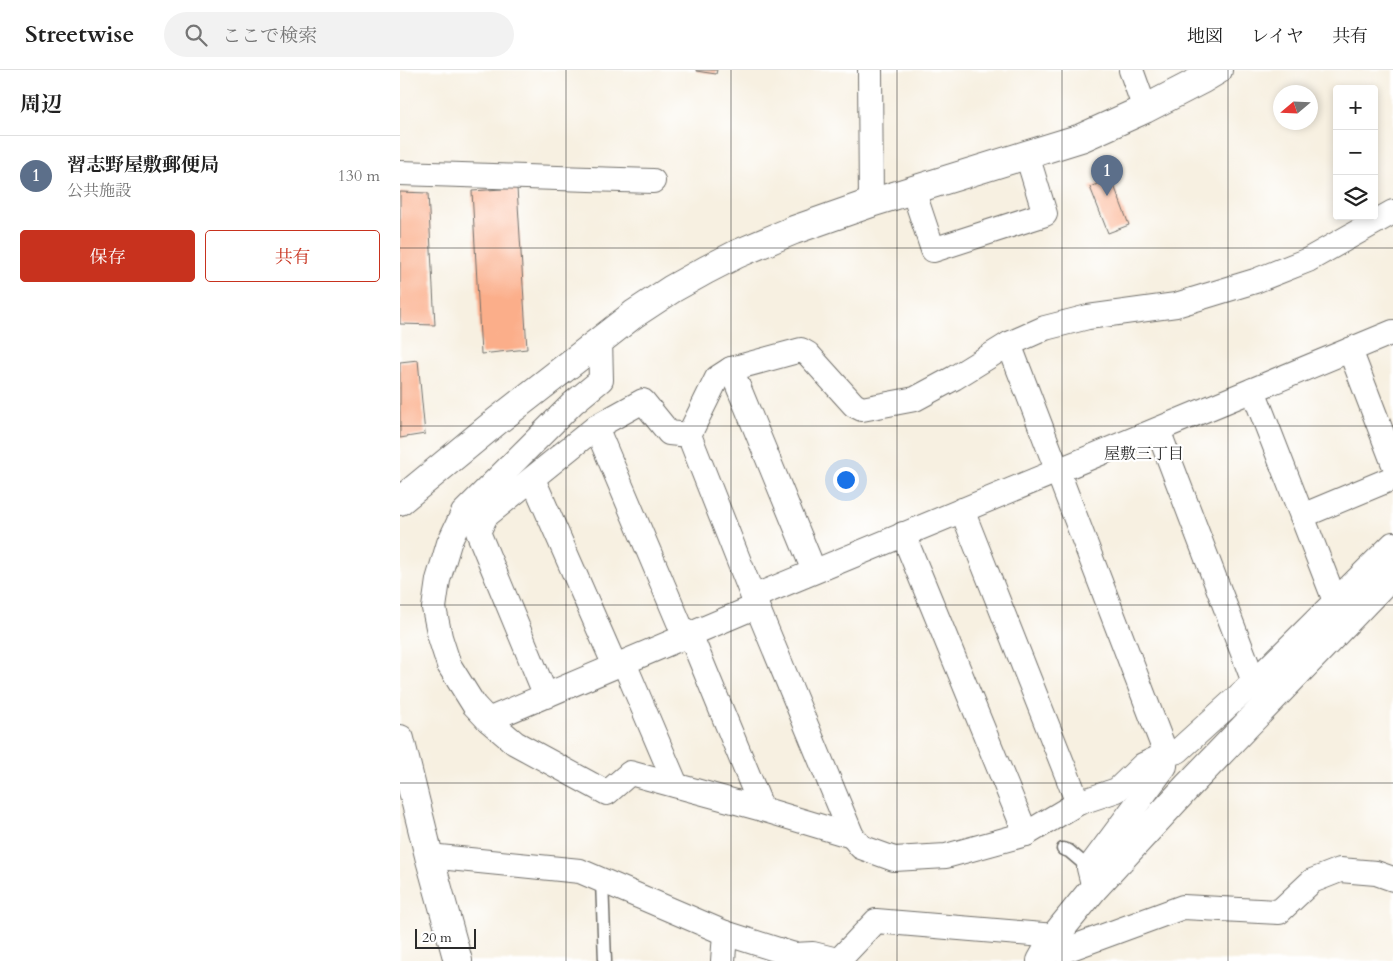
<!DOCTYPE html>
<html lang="ja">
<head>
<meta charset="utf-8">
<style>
	:root { --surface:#fff; --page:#f2f2f2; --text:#222; --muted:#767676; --line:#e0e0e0; --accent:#c8321e }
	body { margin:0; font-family:Cardo,"Noto Serif JP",serif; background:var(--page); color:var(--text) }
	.controls { position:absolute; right:15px; top:15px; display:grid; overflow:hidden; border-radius:5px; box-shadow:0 2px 8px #0003 }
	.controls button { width:45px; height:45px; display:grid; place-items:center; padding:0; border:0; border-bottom:1px solid var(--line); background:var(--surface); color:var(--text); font:25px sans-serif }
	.compass { position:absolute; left:873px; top:15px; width:45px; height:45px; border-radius:50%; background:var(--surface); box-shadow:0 2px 8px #0003; rotate:251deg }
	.scale { position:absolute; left:15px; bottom:12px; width:61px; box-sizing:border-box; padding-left:5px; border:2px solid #2b2b2b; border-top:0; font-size:14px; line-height:18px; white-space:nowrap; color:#2b2b2b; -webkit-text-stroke:4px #fff; paint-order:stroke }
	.you { position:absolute; left:445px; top:409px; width:18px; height:18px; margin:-12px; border:4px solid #fff; border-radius:50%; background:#1a73e8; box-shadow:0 0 0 8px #1a73e833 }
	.badge { display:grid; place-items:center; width:32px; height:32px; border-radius:50%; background:var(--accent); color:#fff; font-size:16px; font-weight:700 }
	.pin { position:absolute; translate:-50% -41px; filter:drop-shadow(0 1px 2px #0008) }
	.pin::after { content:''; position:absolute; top:26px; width:18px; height:15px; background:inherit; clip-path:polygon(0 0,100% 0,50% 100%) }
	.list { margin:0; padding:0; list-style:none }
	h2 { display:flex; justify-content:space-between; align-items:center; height:65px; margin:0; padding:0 20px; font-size:21px }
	h2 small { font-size:16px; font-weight:400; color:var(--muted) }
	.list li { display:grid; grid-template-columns:32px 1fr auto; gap:15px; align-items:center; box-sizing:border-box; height:80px; padding:0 20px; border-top:1px solid var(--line) }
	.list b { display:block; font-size:19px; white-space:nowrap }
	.list p { margin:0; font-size:16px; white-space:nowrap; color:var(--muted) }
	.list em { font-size:16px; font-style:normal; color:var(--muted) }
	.actions { display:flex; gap:10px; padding:15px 20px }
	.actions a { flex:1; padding:11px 0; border:1px solid var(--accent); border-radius:5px; text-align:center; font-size:18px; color:var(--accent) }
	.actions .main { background:var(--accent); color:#fff }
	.icon { flex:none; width:28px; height:28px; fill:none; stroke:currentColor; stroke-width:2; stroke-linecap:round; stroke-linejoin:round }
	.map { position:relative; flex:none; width:993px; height:891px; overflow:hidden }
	header { display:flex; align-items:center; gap:30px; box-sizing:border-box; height:70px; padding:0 25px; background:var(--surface); border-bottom:1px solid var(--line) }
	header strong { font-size:24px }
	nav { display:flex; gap:28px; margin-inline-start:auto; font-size:18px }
	.search { width:350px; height:45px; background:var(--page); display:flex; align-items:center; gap:12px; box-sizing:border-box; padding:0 18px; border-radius:28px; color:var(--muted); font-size:19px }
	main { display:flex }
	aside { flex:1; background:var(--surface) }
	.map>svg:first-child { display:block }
	.building { fill:#fbae8a }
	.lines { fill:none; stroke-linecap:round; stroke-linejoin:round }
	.service-casing { stroke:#72706b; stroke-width:15 }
	.minor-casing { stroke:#72706b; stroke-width:26 }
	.tertiary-casing { stroke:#72706b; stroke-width:30 }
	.service { stroke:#fff; stroke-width:12 }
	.minor { stroke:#fff; stroke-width:24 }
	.tertiary { stroke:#fff; stroke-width:28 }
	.grid { fill:none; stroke:#2b2b2b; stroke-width:1; stroke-opacity:0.55 }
	.labels { text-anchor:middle; stroke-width:4.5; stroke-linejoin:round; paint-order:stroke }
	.neighbourhood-label { font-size:16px; fill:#2b2b2b; stroke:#fff }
</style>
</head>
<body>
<header>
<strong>Streetwise</strong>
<div class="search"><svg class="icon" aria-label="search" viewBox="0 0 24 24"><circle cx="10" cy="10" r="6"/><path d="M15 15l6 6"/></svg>ここで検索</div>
<nav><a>地図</a><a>レイヤ</a><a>共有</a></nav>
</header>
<main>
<aside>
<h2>周辺<small></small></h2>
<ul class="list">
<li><span class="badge" style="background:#5c6f8a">1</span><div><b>習志野屋敷郵便局</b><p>公共施設</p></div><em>130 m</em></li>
</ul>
<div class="actions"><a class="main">保存</a><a>共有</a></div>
</aside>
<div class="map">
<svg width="993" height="891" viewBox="0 0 993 891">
	<rect width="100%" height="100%" fill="#fff"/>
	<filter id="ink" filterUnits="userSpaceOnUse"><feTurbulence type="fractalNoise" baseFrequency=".02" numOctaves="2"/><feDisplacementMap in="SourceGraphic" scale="10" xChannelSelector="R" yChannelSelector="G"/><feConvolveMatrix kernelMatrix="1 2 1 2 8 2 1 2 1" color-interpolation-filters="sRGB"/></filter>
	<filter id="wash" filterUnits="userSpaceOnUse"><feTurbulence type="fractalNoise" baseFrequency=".0096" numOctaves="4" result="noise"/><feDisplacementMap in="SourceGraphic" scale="20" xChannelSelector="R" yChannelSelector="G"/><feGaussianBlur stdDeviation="1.12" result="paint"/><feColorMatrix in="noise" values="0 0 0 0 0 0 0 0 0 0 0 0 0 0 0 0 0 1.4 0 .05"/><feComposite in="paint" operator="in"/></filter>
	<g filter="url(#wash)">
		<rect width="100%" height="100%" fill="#f7f0e1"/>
		<g id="blocks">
			<g class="building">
				<path d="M296,0H317L316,4L296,1Z"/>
				<path d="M709,102L729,155L708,163L690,117L700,113L697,106Z"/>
				<path d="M117,118L127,279L81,284L72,121Z"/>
				<path d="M0,122L28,123L35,255L0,254Z"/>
				<path d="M18,290L25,364L0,368V292Z"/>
			</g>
		</g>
	</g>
	<g filter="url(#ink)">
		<use href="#blocks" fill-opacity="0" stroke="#72706b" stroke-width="1"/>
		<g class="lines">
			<g class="service-casing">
				<g id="service">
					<path d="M663,779L669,781L689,798"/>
					<path d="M202,811L205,891"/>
				</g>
			</g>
			<g class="minor-casing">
				<g id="minor">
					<path d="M470,0L471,133"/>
					<path d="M731,0L745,39"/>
					<path d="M0,103L253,111"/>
					<path d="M513,120L533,180L645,144L627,85"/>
					<path d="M993,142L908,190L855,211L776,235L688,247L645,258L609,274L554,308L515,329L462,339L454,335L408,284L401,280L331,299L317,308L289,365L353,527L452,766L461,777L494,789L546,786L626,764L678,733L717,720L743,695L766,684L778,681L854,612L993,474"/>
					<path d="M200,269L201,310L173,333L63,443L49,473L38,510L34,538L40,567L49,595L74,635L88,650L115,673L207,723L230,703L362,739L452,766"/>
					<path d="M609,274L766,684L765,696L689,798L694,818"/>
					<path d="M950,280L993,392"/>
					<path d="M331,299L414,501"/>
					<path d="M853,320L935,531"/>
					<path d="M196,357L285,567"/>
					<path d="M758,360L854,612"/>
					<path d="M133,409L215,596"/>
					<path d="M562,440L678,733"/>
					<path d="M902,446L993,408"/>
					<path d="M503,464L626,764"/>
					<path d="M353,527L993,262"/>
					<path d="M290,564L362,739"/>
					<path d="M224,593L276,715"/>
					<path d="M146,626L78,462L86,446L196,357L243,331L269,363L289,365"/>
					<path d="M88,650L357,536"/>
					<path d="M29,786L180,801L325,863L394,885L413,884L441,891"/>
					<path d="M663,881L783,837L879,842L912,811L940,800L976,803L993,809"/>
					<path d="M439,890L476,851L655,866L663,881"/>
					<path d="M323,891L325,863"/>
				</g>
			</g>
			<g class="tertiary-casing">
				<g id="tertiary">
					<path d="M0,431L97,351L234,244L272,219L306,200L337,184L394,160L471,133L681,68L745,39L803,9L818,0"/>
					<path d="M0,669L29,786L58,891"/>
					<path d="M641,891L655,866L694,818L788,716L993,503"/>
				</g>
			</g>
			<use href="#service" class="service"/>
			<use href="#minor" class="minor"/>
			<use href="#tertiary" class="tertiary"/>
		</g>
	</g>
	<path class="grid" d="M166,0V891M331,0V891M497,0V891M662,0V891M828,0V891M0,178H993M0,356H993M0,535H993M0,713H993"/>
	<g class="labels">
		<g class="neighbourhood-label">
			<text x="744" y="389">屋敷三丁目</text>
		</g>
	</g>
</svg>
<div class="controls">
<button>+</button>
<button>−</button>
<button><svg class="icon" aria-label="layers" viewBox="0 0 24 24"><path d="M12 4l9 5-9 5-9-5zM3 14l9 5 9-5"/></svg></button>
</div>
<svg class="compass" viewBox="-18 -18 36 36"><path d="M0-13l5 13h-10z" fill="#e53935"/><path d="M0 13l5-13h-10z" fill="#767676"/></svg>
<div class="scale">20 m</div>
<div class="you"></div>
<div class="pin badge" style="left:707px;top:126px;background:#5c6f8a">1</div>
</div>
</main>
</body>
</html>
